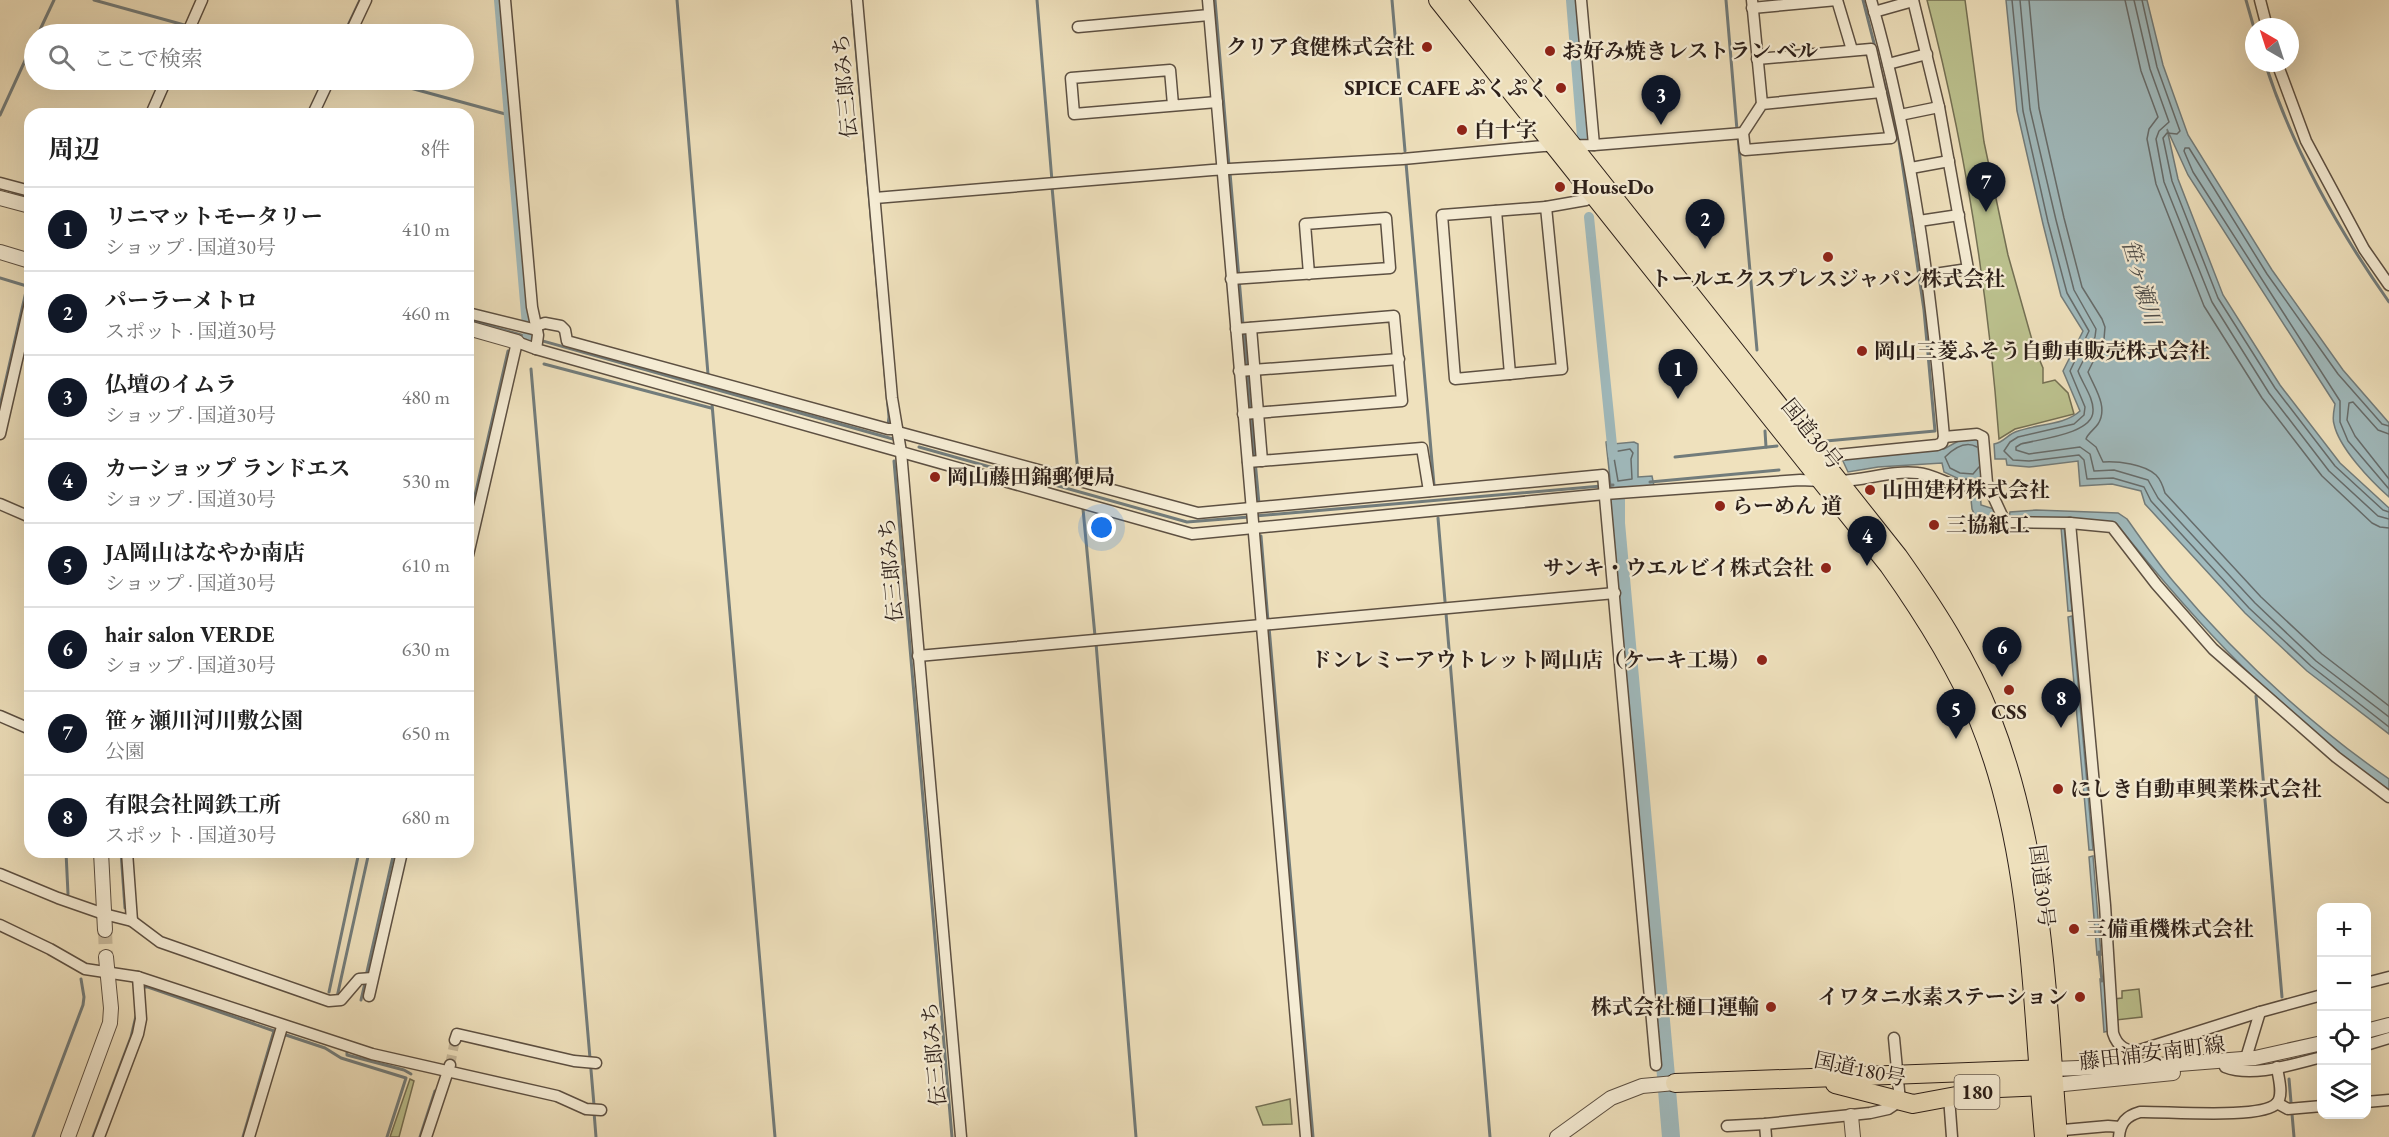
<!DOCTYPE html>
<html lang="ja">
<head>
<meta charset="utf-8">
<style>
	:root { --surface:#fff; --page:#f6f6f6; --text:#222; --muted:#767676; --line:#e0e0e0; --accent:#111827 }
	body { margin:0; font-family:"EB Garamond","Noto Serif JP",serif; background:var(--page); color:var(--text) }
	.controls { position:absolute; right:18px; bottom:18px; display:grid; overflow:hidden; border-radius:12px; box-shadow:0 6px 24px #0002 }
	.controls button { width:54px; height:54px; display:grid; place-items:center; padding:0; border:0; border-bottom:2px solid var(--line); background:var(--surface); color:var(--text); font:30px sans-serif }
	.compass { position:absolute; left:2245px; top:18px; width:54px; height:54px; border-radius:50%; background:var(--surface); box-shadow:0 6px 24px #0002; rotate:321deg }
	.you { position:absolute; left:1102px; top:528px; width:21px; height:21px; margin:-15px; border:4px solid #fff; border-radius:50%; background:#1a73e8; box-shadow:0 0 0 9px #1a73e833 }
	.badge { display:grid; place-items:center; width:39px; height:39px; border-radius:50%; background:var(--accent); color:#fff; font-size:20px; font-weight:700 }
	.pin { position:absolute; translate:-50% -50px; filter:drop-shadow(0 2px 3px #0008) }
	.pin::after { content:''; position:absolute; top:32px; width:21px; height:18px; background:inherit; clip-path:polygon(0 0,100% 0,50% 100%) }
	.list { margin:0; padding:0; list-style:none }
	h2 { display:flex; justify-content:space-between; align-items:center; height:78px; margin:0; padding:0 24px; font-size:26px }
	h2 small { font-size:20px; font-weight:400; color:var(--muted) }
	.list li { display:grid; grid-template-columns:39px 1fr auto; gap:18px; align-items:center; box-sizing:border-box; height:84px; padding:0 24px; border-top:2px solid var(--line) }
	.list b { display:block; font-size:22px; white-space:nowrap }
	.list p { margin:0; font-size:20px; white-space:nowrap; color:var(--muted) }
	.list em { font-size:20px; font-style:normal; color:var(--muted) }
	.icon { flex:none; width:33px; height:33px; fill:none; stroke:currentColor; stroke-width:2; stroke-linecap:round; stroke-linejoin:round }
	.map { position:relative; flex:none; width:2389px; height:1137px; overflow:hidden }
	.search { position:absolute; background:var(--surface); box-shadow:0 6px 24px #0002; left:24px; top:24px; width:450px; height:66px; display:flex; align-items:center; gap:15px; box-sizing:border-box; padding:0 21px; border-radius:33px; color:var(--muted); font-size:22px }
	.panel { position:absolute; background:var(--surface); box-shadow:0 6px 24px #0002; left:24px; top:108px; width:450px; height:750px; border-radius:18px }
	.map>svg:first-child { display:block }
	.green { fill:#bcc28f; stroke:#747054; stroke-width:1.5 }
	.water { fill:#a0babd; stroke:#727c7b; stroke-width:1.5 }
	.lines { fill:none; stroke-linecap:round; stroke-linejoin:round }
	.shore { stroke:#666c6b; stroke-width:1.5 }
	.stream { stroke:#727c7b; stroke-width:3 }
	.canal { stroke:#a0babd; stroke-width:10 }
	.river { stroke:#a0babd; stroke-width:18 }
	.minor-tunnel { stroke:#c8ba9c; stroke-width:10; stroke-dasharray:10 5; stroke-linecap:butt }
	.tertiary-tunnel { stroke:#c8ba9c; stroke-width:14; stroke-dasharray:14 7; stroke-linecap:butt }
	.minor-casing { stroke:#5d5042; stroke-width:13 }
	.tertiary-casing { stroke:#5d5042; stroke-width:16 }
	.trunk-casing { stroke:#2c1f19; stroke-width:20 }
	.minor { stroke:#f5ecd4; stroke-width:10 }
	.tertiary { stroke:#f5ecd4; stroke-width:14 }
	.trunk { stroke:#efe1bd; stroke-width:18 }
	.poi-dot { fill:#8f2418; stroke:#f5ecd4; stroke-width:2 }
	.labels { text-anchor:middle; stroke-width:4.5; stroke-linejoin:round; paint-order:stroke }
	.shield { fill:#f5ecd4; stroke:#685c51; stroke-width:1.5 }
	.shield-label { font-size:20px; font-weight:bold; fill:#2c1f19 }
	.poi-label { font-size:21px; font-weight:bold; fill:#2c1f19; stroke:#f5ecd4; text-anchor:start }
	.street-label { font-size:21px; fill:#2c1f19; stroke:#f5ecd4 }
	.water-label { font-size:22px; font-style:italic; fill:#4f4e4a; stroke:#f5ecd4 }
</style>
</head>
<body>
<div class="map">
<svg width="2389" height="1137" viewBox="0 0 2389 1137">
	<rect width="100%" height="100%" fill="#efe1bd"/>
	<filter id="stains"><feTurbulence type="fractalNoise" baseFrequency=".00333" numOctaves="4"/><feColorMatrix values="0 0 0 0 .2 0 0 0 0 .09 0 0 0 0 .02 0 0 0 .5 -.17"/></filter>
	<radialGradient id="worn" r=".72"><stop offset=".6" stop-color="#630" stop-opacity="0"/><stop offset="1" stop-color="#630" stop-opacity=".3"/></radialGradient>
	<g class="green">
		<path d="M1927,0H1965L1984,142L2008,255L2034,347L2043,368V383L2055,380L2068,393L2074,414L2015,429L1999,439C1988,290 1965,145 1927,0Z"/>
		<path d="M2139,989L2142,1017L2116,1020L2114,999L2122,998V991Z"/>
		<path d="M410,1079L414,1081L399,1137H390Z"/>
		<path d="M1290,1099L1292,1124L1263,1125L1256,1107Z"/>
	</g>
	<g class="water">
		<path d="M2006,0H2147L2163,65L2188,135L2272,270L2343,370L2389,423V497C2371,481 2339,448 2334,424C2332,418 2334,410 2335,404L2188,175L2167,129L2178,179L2223,295L2280,385L2340,463L2389,508V734L2307,671L2245,613L2145,504L2141,491L2112,484L2080,486L2078,461L2029,467L2007,465L2006,459H1995L1994,444C2005,442 2007,434 2018,431C2038,424 2065,425 2080,411L2063,371L2083,331L2061,296L2043,224L2017,111Z"/>
		<path d="M1973,438L1979,440L1985,469L1978,481L1969,482L1968,479H1959L1944,472L1942,463L1878,467L1848,472L1842,459L1944,449L1962,439Z"/>
		<path d="M1612,440L1613,444L1634,442L1638,444V477L1652,476L1654,486L1632,490L1629,487L1611,488L1606,442Z"/>
		<path d="M1980,489L1981,505L1994,509L1995,519L1976,518L1972,509L1970,490Z"/>
		<path d="M2036,510L2118,513L2127,519C2142,540 2157,562 2173,581C2235,655 2310,724 2389,779V790C2282,716 2196,624 2116,523L2009,518L2010,512Z"/>
		<path d="M2064,526L2072,611H2068L2061,527Z"/>
		<path d="M2072,616L2093,850H2089L2068,617Z"/>
		<path d="M2093,856L2101,955H2097L2089,857Z"/>
		<path d="M2100,979H2104L2109,1031L2104,1032Z"/>
	</g>
	<g class="lines">
		<g class="shore">
			<path d="M2012,0L2023,111L2048,222L2067,293L2089,331L2070,371L2085,407L2084,415L2074,424L2018,437L2010,442L2004,451L2013,460L2029,461L2079,455L2084,460L2087,479L2113,478L2144,487L2151,501L2249,608L2311,666L2389,727"/>
			<path d="M2020,0L2030,109L2056,220L2074,290L2096,329L2095,337L2078,371C2082,383 2094,398 2093,411C2093,434 2039,439 2021,444L2016,447V450L2029,454L2080,447L2090,454L2094,471L2114,470L2148,480L2158,498L2255,603L2316,661L2389,717"/>
			<path d="M2029,0L2039,108L2064,218L2082,287L2102,319L2105,327L2104,339L2088,372C2094,387 2109,407 2098,424C2094,430 2088,433 2086,439L2096,447L2103,462C2118,461 2144,464 2156,475C2161,480 2163,486 2165,493L2261,597L2322,654L2389,706"/>
			<path d="M2125,0L2141,71L2158,117L2149,129L2147,139L2156,184L2204,306L2262,398L2322,476L2372,523L2380,527L2389,528"/>
			<path d="M2134,0L2150,69L2169,122L2159,131L2156,139L2164,182L2212,302L2269,393L2329,471L2378,516L2389,519"/>
			<path d="M2142,0L2157,67L2180,131L2177,134L2167,133L2163,138L2172,181L2218,298L2275,388L2335,466L2383,510L2389,512"/>
			<path d="M2389,426L2382,424L2338,374L2267,274L2189,148H2185L2184,151L2193,172L2340,401V422L2348,441L2389,489"/>
			<path d="M2389,434L2378,430L2353,402L2349,403L2347,420L2355,436L2389,479"/>
			<path d="M1977,447C1965,440 1953,449 1945,457L1950,468L1960,473L1973,474L1979,467"/>
			<path d="M1630,449L1633,453L1631,459L1632,479L1618,481L1613,452Z"/>
		</g>
		<g class="stream">
			<path d="M94,0L188,26"/>
			<path d="M677,0L708,374"/>
			<path d="M1037,0L1052,181"/>
			<path d="M1215,0L1229,166"/>
			<path d="M1392,0L1405,151"/>
			<path d="M1726,0L1737,130"/>
			<path d="M2246,0L2254,28"/>
			<path d="M853,14L889,417L888,425"/>
			<path d="M194,28L219,34"/>
			<path d="M38,34L54,0"/>
			<path d="M344,34L360,0"/>
			<path d="M2265,63C2293,150 2337,228 2389,302"/>
			<path d="M381,80L509,115"/>
			<path d="M0,115L34,41"/>
			<path d="M1738,136L1757,350"/>
			<path d="M1406,163L1434,485"/>
			<path d="M1230,173L1243,325"/>
			<path d="M1052,187L1078,473"/>
			<path d="M13,192L30,197"/>
			<path d="M0,278L30,287"/>
			<path d="M468,320L893,439"/>
			<path d="M1244,331L1247,367"/>
			<path d="M544,364L711,408"/>
			<path d="M531,369L594,1105"/>
			<path d="M1247,373L1259,504"/>
			<path d="M712,404L775,1137"/>
			<path d="M0,406L27,287"/>
			<path d="M1765,431L1766,447"/>
			<path d="M1826,441L1935,431L1924,310L1899,141L1863,0"/>
			<path d="M919,447L1187,522L1249,517"/>
			<path d="M1675,457L1777,446"/>
			<path d="M894,461L952,1137"/>
			<path d="M1650,482L1779,470"/>
			<path d="M1083,509L1095,636"/>
			<path d="M1616,512L1623,501"/>
			<path d="M1255,516L1613,485"/>
			<path d="M1438,518L1490,1137"/>
			<path d="M468,526L508,351"/>
			<path d="M1261,536L1268,621"/>
			<path d="M1269,627L1313,1137"/>
			<path d="M1096,643L1136,1137"/>
			<path d="M2256,696L2282,997"/>
			<path d="M66,852L68,894"/>
			<path d="M121,852L125,908"/>
			<path d="M2099,952L2102,981"/>
			<path d="M366,976L394,852"/>
			<path d="M141,987H148L277,1032"/>
			<path d="M329,992L359,852"/>
			<path d="M337,997L369,852"/>
			<path d="M361,1000L365,983"/>
			<path d="M283,1034L325,1048L341,1058L406,1078L387,1137"/>
			<path d="M347,1052V1055L404,1070L411,1074"/>
			<path d="M2289,1079L2294,1137"/>
			<path d="M594,1112L596,1137"/>
			<path d="M33,1137L83,1005L84,997L81,979"/>
			<path d="M93,1137L131,1037L136,1016"/>
			<path d="M243,1137L274,1031"/>
			<path d="M420,1137L435,1091"/>
		</g>
		<g class="canal">
			<path d="M499,0L528,337"/>
			<path d="M1571,0L1582,137"/>
			<path d="M1589,217L1613,455"/>
		</g>
		<g class="river">
			<path d="M1616,499V523L1666,1076"/>
			<path d="M1667,1090L1671,1137"/>
		</g>
		<path class="minor-tunnel" d="M450,1065L455,1040"/>
		<path class="tertiary-tunnel" d="M105,930L106,957"/>
		<g class="minor-casing">
			<g id="minor">
				<path d="M505,0L532,307L538,335L536,349"/>
				<path d="M857,0L892,398L901,452L961,1137"/>
				<path d="M1208,0L1306,1137"/>
				<path d="M1581,0L1594,145"/>
				<path d="M1752,0L1762,104"/>
				<path d="M1837,0L1852,50"/>
				<path d="M1913,0L1939,107L1968,269L1928,275"/>
				<path d="M2260,0L2267,27"/>
				<path d="M1752,8L1837,0"/>
				<path d="M1874,12L1913,1"/>
				<path d="M1078,27L1209,15"/>
				<path d="M187,34L202,0"/>
				<path d="M350,34L366,0"/>
				<path d="M1757,59L1871,49L1891,138L1745,150L1743,133L1762,104L1881,92"/>
				<path d="M2277,63L2306,141L2364,249L2389,285"/>
				<path d="M1888,64L1927,54"/>
				<path d="M1173,105L1170,70L1071,78L1074,114L1217,102"/>
				<path d="M151,114L166,80"/>
				<path d="M313,114L329,80"/>
				<path d="M1900,115L1939,107"/>
				<path d="M1911,168L1949,161"/>
				<path d="M0,183L30,191"/>
				<path d="M875,198L1212,170L1403,159L1543,146L1594,145L1743,133"/>
				<path d="M1546,207L1562,369L1455,379L1442,215Z"/>
				<path d="M1546,207L1586,200L1597,193"/>
				<path d="M1496,211L1510,374"/>
				<path d="M1919,221L1959,215"/>
				<path d="M1231,279L1390,268L1386,218L1305,224L1309,274"/>
				<path d="M468,313L537,330"/>
				<path d="M536,326L545,323L561,326L565,330L567,341L888,429H897"/>
				<path d="M1251,328L1262,461"/>
				<path d="M1236,329L1394,316L1402,401L1243,414"/>
				<path d="M1239,371L1399,359"/>
				<path d="M898,432L1198,513L1603,475L1656,1065"/>
				<path d="M0,434L30,303"/>
				<path d="M1944,437L1977,434L1983,437L1987,483L2005,522L2070,523L2105,905L2113,1033C2117,1046 2127,1053 2140,1050L2260,1012L2322,995"/>
				<path d="M1248,462L1422,448L1429,491"/>
				<path d="M1821,466L1837,455L1937,445L1942,443L1944,437C1931,289 1912,142 1871,0"/>
				<path d="M1838,481C1865,481 1890,470 1918,473C1930,474 1942,481 1954,485C1965,487 1977,484 1987,483"/>
				<path d="M0,504L30,517"/>
				<path d="M2070,523L2112,527L2156,584L2213,649L2336,757L2389,797"/>
				<path d="M468,555L517,342L536,349L1192,534L1605,494L1800,480L1822,481"/>
				<path d="M918,656L1615,593"/>
				<path d="M0,716L30,729"/>
				<path d="M127,852L132,921"/>
				<path d="M0,874L58,898L104,914L132,921L160,942L329,1001L341,1000L359,979L372,978"/>
				<path d="M0,925L50,949L85,969L138,977L372,1054L557,1096L586,1109L601,1110"/>
				<path d="M2366,983L2389,977"/>
				<path d="M369,996L402,852"/>
				<path d="M455,1040L457,1034L574,1061L596,1063"/>
				<path d="M2366,1045L2389,1038"/>
				<path d="M2246,1058L2260,1012"/>
				<path d="M2225,1067C2253,1078 2293,1064 2322,1057"/>
				<path d="M1949,1097L1952,1137"/>
				<path d="M2366,1102L2389,1100"/>
				<path d="M2277,1103L2288,1109L2322,1106"/>
				<path d="M1765,1124L1766,1137"/>
				<path d="M1727,1126L1765,1124L1870,1113L1888,1109L1900,1101L1894,1038"/>
				<path d="M2052,1131L2108,1126L2120,1127"/>
				<path d="M99,1137L138,1034L141,1019L138,977"/>
				<path d="M249,1137L282,1027"/>
				<path d="M426,1137L450,1065"/>
				<path d="M2119,1137C2120,1123 2126,1116 2140,1112C2164,1111 2263,1120 2277,1103C2284,1094 2278,1077 2277,1067"/>
			</g>
		</g>
		<g class="tertiary-casing">
			<g id="tertiary">
				<path d="M0,198L30,206"/>
				<path d="M0,252L30,261"/>
				<path d="M468,328L517,342"/>
				<path d="M101,852L105,930"/>
				<path d="M2366,1031L2389,1025"/>
				<path d="M2053,1069L2179,1064L2255,1058L2322,1043"/>
				<path d="M2054,1085L2173,1073"/>
				<path d="M1851,1116L1853,1137"/>
				<path d="M68,1137L110,1023L111,1008L106,957"/>
				<path d="M1557,1137L1611,1098L1642,1086L1675,1083"/>
			</g>
		</g>
		<g class="trunk-casing">
			<g id="trunk">
				<path d="M1438,0L1889,566C1923,614 1955,664 1978,719C2032,851 2031,997 2044,1137"/>
				<path d="M1457,0L1898,556C1934,607 1968,659 1991,717C2043,850 2047,996 2058,1137"/>
				<path d="M1675,1083L2048,1069"/>
				<path d="M1835,1084L1913,1104L1999,1088L2049,1086"/>
			</g>
		</g>
		<use href="#minor" class="minor"/>
		<use href="#tertiary" class="tertiary"/>
		<use href="#trunk" class="trunk"/>
	</g>
	<g class="poi-dot">
		<circle cx="1427" cy="47" r="6"/>
		<circle cx="1550" cy="51" r="6"/>
		<circle cx="1561" cy="88" r="6"/>
		<circle cx="1462" cy="130" r="6"/>
		<circle cx="1560" cy="187" r="6"/>
		<circle cx="1828" cy="257" r="6"/>
		<circle cx="1862" cy="351" r="6"/>
		<circle cx="935" cy="477" r="6"/>
		<circle cx="1870" cy="490" r="6"/>
		<circle cx="1720" cy="506" r="6"/>
		<circle cx="1934" cy="525" r="6"/>
		<circle cx="1826" cy="568" r="6"/>
		<circle cx="1762" cy="660" r="6"/>
		<circle cx="2009" cy="690" r="6"/>
		<circle cx="2058" cy="789" r="6"/>
		<circle cx="2074" cy="929" r="6"/>
		<circle cx="2080" cy="997" r="6"/>
		<circle cx="1771" cy="1007" r="6"/>
	</g>
	<g class="labels">
		<rect class="shield" x="1954.5" y="1075" width="45" height="34" rx="4.5"/>
		<g class="shield-label">
			<text x="1977" y="1099">180</text>
		</g>
		<g class="poi-label">
			<text x="1415" y="54" text-anchor="end">クリア食健株式会社</text>
			<text x="1562" y="58">お好み焼きレストラン ベル</text>
			<text x="1549" y="95" text-anchor="end">SPICE CAFE ぷくぷく</text>
			<text x="1474" y="137">白十字</text>
			<text x="1572" y="194">HouseDo</text>
			<text x="1828" y="286" text-anchor="middle">トールエクスプレスジャパン株式会社</text>
			<text x="1874" y="358">岡山三菱ふそう自動車販売株式会社</text>
			<text x="947" y="484">岡山藤田錦郵便局</text>
			<text x="1882" y="497">山田建材株式会社</text>
			<text x="1732" y="513">らーめん 道</text>
			<text x="1946" y="532">三協紙工</text>
			<text x="1814" y="575" text-anchor="end">サンキ・ウエルビイ株式会社</text>
			<text x="1750" y="667" text-anchor="end">ドンレミーアウトレット岡山店（ケーキ工場）</text>
			<text x="2009" y="719" text-anchor="middle">CSS</text>
			<text x="2070" y="796">にしき自動車興業株式会社</text>
			<text x="2086" y="936">三備重機株式会社</text>
			<text x="2068" y="1004" text-anchor="end">イワタニ水素ステーション</text>
			<text x="1759" y="1014" text-anchor="end">株式会社樋口運輸</text>
		</g>
		<g class="street-label">
			<text transform="translate(845 86) rotate(-95)" y="7">伝三郎みち</text>
			<text transform="translate(1812 434) rotate(51)" y="7">国道30号</text>
			<text transform="translate(891 570) rotate(-95)" y="7">伝三郎みち</text>
			<text transform="translate(2042 886) rotate(83)" y="7">国道30号</text>
			<text transform="translate(2152 1053) rotate(-7)" y="7">藤田浦安南町線</text>
			<text transform="translate(934 1054) rotate(-95)" y="7">伝三郎みち</text>
			<text transform="translate(1860 1069) rotate(12)" y="7">国道180号</text>
		</g>
		<g class="water-label">
			<text transform="translate(2142 282) rotate(74)" y="8">笹ヶ瀬川</text>
		</g>
	</g>
	<rect width="100%" height="100%" filter="url(#stains)"/>
	<rect width="100%" height="100%" fill="url(#worn)"/>
</svg>
<div class="controls">
<button>+</button>
<button>−</button>
<button><svg class="icon" aria-label="locate" viewBox="0 0 24 24"><circle cx="12" cy="12" r="6"/><path d="M12 2v4M12 18v4M2 12h4M18 12h4"/></svg></button>
<button><svg class="icon" aria-label="layers" viewBox="0 0 24 24"><path d="M12 4l9 5-9 5-9-5zM3 14l9 5 9-5"/></svg></button>
</div>
<svg class="compass" viewBox="-18 -18 36 36"><path d="M0-13l5 13h-10z" fill="#e53935"/><path d="M0 13l5-13h-10z" fill="#767676"/></svg>
<div class="you"></div>
<div class="pin badge" style="left:1678px;top:399px">1</div>
<div class="pin badge" style="left:1705px;top:249px">2</div>
<div class="pin badge" style="left:1661px;top:125px">3</div>
<div class="pin badge" style="left:1867px;top:566px">4</div>
<div class="pin badge" style="left:1956px;top:739px">5</div>
<div class="pin badge" style="left:2002px;top:677px">6</div>
<div class="pin badge" style="left:1986px;top:212px">7</div>
<div class="pin badge" style="left:2061px;top:728px">8</div>
<div class="search"><svg class="icon" aria-label="search" viewBox="0 0 24 24"><circle cx="10" cy="10" r="6"/><path d="M15 15l6 6"/></svg>ここで検索</div>
<section class="panel">
<h2>周辺<small>8件</small></h2>
<ul class="list">
<li><span class="badge">1</span><div><b>リニマットモータリー</b><p>ショップ · 国道30号</p></div><em>410 m</em></li>
<li><span class="badge">2</span><div><b>パーラーメトロ</b><p>スポット · 国道30号</p></div><em>460 m</em></li>
<li><span class="badge">3</span><div><b>仏壇のイムラ</b><p>ショップ · 国道30号</p></div><em>480 m</em></li>
<li><span class="badge">4</span><div><b>カーショップ ランドエス</b><p>ショップ · 国道30号</p></div><em>530 m</em></li>
<li><span class="badge">5</span><div><b>JA岡山はなやか南店</b><p>ショップ · 国道30号</p></div><em>610 m</em></li>
<li><span class="badge">6</span><div><b>hair salon VERDE</b><p>ショップ · 国道30号</p></div><em>630 m</em></li>
<li><span class="badge">7</span><div><b>笹ヶ瀬川河川敷公園</b><p>公園</p></div><em>650 m</em></li>
<li><span class="badge">8</span><div><b>有限会社岡鉄工所</b><p>スポット · 国道30号</p></div><em>680 m</em></li>
</ul>
</section>
</div>
</body>
</html>
